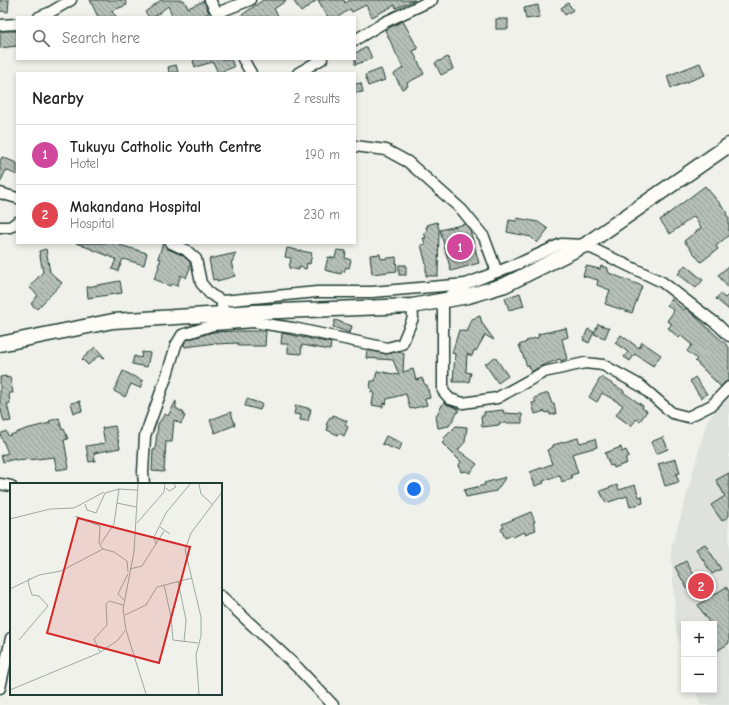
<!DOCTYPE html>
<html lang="en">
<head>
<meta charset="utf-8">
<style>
	:root { --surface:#fff; --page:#f6f6f6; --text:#222; --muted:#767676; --line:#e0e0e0; --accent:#ea580c }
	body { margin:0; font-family:"Comic Neue",sans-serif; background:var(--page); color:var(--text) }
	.controls { position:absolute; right:12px; bottom:12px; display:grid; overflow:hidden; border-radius:0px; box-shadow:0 2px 6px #0003 }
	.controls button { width:36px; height:36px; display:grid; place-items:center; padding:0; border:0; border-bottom:1px solid var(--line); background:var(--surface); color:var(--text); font:20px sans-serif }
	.you { position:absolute; left:414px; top:489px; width:14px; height:14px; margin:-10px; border:3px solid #fff; border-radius:50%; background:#1a73e8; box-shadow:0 0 0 6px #1a73e833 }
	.badge { display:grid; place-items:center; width:26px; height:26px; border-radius:50%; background:var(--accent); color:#fff; font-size:13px; font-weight:700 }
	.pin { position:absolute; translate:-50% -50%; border:2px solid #fff; box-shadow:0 1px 4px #0006 }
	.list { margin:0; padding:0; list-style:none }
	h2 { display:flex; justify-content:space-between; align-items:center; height:52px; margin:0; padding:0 16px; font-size:17px }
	h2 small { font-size:13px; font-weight:400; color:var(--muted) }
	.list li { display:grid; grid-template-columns:26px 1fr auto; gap:12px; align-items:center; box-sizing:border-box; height:60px; padding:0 16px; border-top:1px solid var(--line) }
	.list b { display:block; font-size:15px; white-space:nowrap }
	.list p { margin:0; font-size:13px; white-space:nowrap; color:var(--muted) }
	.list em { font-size:13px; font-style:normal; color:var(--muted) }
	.icon { flex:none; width:22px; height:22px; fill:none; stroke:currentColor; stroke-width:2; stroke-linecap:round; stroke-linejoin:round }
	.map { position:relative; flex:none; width:729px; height:705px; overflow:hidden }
	.search { position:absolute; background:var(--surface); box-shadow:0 2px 6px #0003; left:16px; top:16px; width:340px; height:44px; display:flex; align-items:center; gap:10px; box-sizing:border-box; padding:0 14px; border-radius:0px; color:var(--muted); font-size:15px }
	.panel { position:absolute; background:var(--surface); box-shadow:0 2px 6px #0003; left:16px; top:72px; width:340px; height:172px; border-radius:0px }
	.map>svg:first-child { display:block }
	.built { fill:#dfe2dc }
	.building { fill:url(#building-back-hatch); stroke:#1f3d34 }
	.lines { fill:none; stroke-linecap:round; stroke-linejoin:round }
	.minor-casing { stroke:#1f3d34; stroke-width:13 }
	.highway-casing { stroke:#1f3d34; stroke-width:17 }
	.minor { stroke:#fdfcf7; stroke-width:10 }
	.highway { stroke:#fdfcf7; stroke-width:14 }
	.inset-road { fill:none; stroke:#9ca9a2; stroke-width:1 }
	.view { fill:#d62828; fill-opacity:0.15; stroke:#d62828; stroke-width:2 }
	.inset-edge { fill:none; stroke:#1f3d34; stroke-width:2 }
</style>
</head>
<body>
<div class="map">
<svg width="729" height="705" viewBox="0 0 729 705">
	<defs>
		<pattern id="building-back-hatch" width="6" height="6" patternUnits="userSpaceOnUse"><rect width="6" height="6" fill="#b6bfb8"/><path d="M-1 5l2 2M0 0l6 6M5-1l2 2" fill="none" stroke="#939c96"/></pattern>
	</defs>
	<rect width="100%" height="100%" fill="#f0f1eb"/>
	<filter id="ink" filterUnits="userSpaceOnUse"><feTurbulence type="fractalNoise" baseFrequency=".025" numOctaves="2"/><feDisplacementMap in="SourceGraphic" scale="8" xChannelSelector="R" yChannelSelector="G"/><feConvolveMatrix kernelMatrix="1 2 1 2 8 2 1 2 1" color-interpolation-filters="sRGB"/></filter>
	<g filter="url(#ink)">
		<path class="built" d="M729,395V705H700L695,690H714V624H684V657L676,631L671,548L680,519L707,421Z"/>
		<g class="building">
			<path d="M0,0H9L8,12L0,11Z"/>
			<path d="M90,0H125L127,5L111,11L117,17H98Z"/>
			<path d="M161,0H184L188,8L204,1L209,13L200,17H173L168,6L154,17H149L145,12Z"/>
			<path d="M263,0H287L274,9L279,17H239Z"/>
			<path d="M293,0H317L301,12Z"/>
			<path d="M318,0H344L345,3L350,0H415L396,8L395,5L372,17L366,5L352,12L350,9L338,17H328Z"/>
			<path d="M568,3L573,10L565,15L561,8Z"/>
			<path d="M538,5L540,17L526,19L524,8Z"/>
			<rect x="496" y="19" width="12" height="10"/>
			<path d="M403,21L418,49L413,51L424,74L407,83L408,86L402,89L394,74L403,68L385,30Z"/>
			<path d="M0,31H17V46L0,48Z"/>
			<path d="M367,47L372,58L355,65V53Z"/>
			<path d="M448,57L453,69L441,75L435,63Z"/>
			<path d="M196,59H231L234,67L218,73L213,62L195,67L193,61Z"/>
			<path d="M700,63L705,75L671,88L667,76Z"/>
			<path d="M176,65L178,72L169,73L168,67Z"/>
			<path d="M381,69L385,80L368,86L365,75Z"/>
			<path d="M361,83L363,92L355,93V84Z"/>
			<path d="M2,157L17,163V175L6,170L0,183V161Z"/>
			<path d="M705,186L728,213L726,214L729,218V235L716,246L718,249L701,262L684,241L701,228L694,216L670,234L660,220Z"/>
			<path d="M517,218L538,222L548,229L537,243L531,237L507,232L509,220L516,221Z"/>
			<path d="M437,222L439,229L438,276H426V264L421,245L425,244L423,238H426L424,233L427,232L426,227H428L427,225Z"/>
			<path d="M465,224L470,230L479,263L451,271L440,230Z"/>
			<path d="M76,243H121L120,245L147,253L144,265L123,259L118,271L112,269L116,259Z"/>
			<path d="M163,243L168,249L182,255L190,262V268L186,278L181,275L177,286L171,284L170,286L154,279L159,267L158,266L161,259L158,258Z"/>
			<path d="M287,248L312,253L310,264L307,263L306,269L299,267V270L289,268L291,258L285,257Z"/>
			<path d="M46,249L50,272L62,283L37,309L31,304L38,295L29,287L43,272L39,251Z"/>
			<path d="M337,250L346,251L345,258L351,260L349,268L346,267L344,272L342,271L341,274L325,270L328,257L335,258Z"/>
			<path d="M236,253L232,262H231L235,276L217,281V279L213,280L209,259Z"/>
			<path d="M380,254L381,259L396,257L397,271L372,274L370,255Z"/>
			<rect x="399" y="265" width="7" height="10"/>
			<path d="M685,265L703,280L696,288L678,274Z"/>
			<path d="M586,266L600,269L601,266L608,268V271L609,272V273L642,286L632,313L605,304L610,290L597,285L598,280L583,276Z"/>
			<path d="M729,266V289L718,275Z"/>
			<path d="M120,281L122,293L88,298L87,287Z"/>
			<path d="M520,293L524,306L509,310L505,298Z"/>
			<path d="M720,294L725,298L729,294V310L716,299Z"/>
			<path d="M671,299L684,310L686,308L695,316L729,347V381L725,382L721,387L695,361L697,359L687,351L692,345L681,336L679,338L668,328L672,324L667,321L674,311L667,305Z"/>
			<path d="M480,316L482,323L494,340L485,335L476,351L474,350L472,356L467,354L466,372L471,373L469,382H453L455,354L452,353L459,330L467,332L472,319Z"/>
			<path d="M335,320L352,326L350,333L333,327Z"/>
			<path d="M598,324L609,328L605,338L594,334Z"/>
			<path d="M566,328L568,337L562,339L567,359L561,361L560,359L541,366L531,372L529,365L527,366L519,345L527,342L526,341L539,337L538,334Z"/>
			<path d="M588,329L594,332L589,343L583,340Z"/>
			<path d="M238,331H266L265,346H238V343L216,344V343L185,347L184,344L186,340L213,332Z"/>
			<path d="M282,333L331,343L330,350L302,345L301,354L288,353V344H281Z"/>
			<path d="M621,335L639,348L642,342L661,355L653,366L635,354L630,361L624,357L628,352L615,343Z"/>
			<path d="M95,347L105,358L98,356L88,365L82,359Z"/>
			<path d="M367,350L386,354L396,352L404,353L403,372L413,369L416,380L422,378L425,385H427L430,398L425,399L427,405L410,409L406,394L387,399L386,404L383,403V407L372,405L374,392H371L372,388H370L371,381H375L377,371L399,375L393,360L366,358Z"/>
			<path d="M142,352L150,353L147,367L132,364L134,356L141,358Z"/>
			<path d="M495,357L508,376L498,383L485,364Z"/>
			<path d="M123,371L143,381L140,388L131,384L125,397L114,391Z"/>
			<path d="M6,376V378L10,377L13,393H9L10,404H7L11,421L4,422L0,407V377Z"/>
			<path d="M601,377L624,391L623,392L643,406L642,408L647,411L640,421L637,419L631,426L616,415L623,405L602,393L597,402L589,397Z"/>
			<path d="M695,377L707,394L701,398L690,381Z"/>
			<path d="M548,393L552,404H554L556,414L550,415L549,412L546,413L545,411L535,414L532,403L536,402L534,398Z"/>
			<path d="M247,399L262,404L260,410L245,406Z"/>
			<path d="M80,401L82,411L74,413L71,403Z"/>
			<path d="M176,401V408L184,413L183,415L185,416L181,424L174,420L172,442H166L164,472L152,471L153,450H155L158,424L165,414L168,416Z"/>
			<path d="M444,402L459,410L449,426L438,428L436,416Z"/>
			<path d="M296,405L311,409L308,421L300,420L301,415L294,414Z"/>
			<path d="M503,410L504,413L522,414V423H499V425L482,427L481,416H484V412Z"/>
			<path d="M231,412L235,425L215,433L210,420Z"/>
			<path d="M333,415L347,421L345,425L348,427L344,436L339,433L338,435L327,430L328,426L326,425L330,417L332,418Z"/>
			<path d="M59,418L62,430L64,429L68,439L64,440L69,468L57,470L54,457L29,460L28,459L15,460V459L3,462L1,455L8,453L0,434L6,431L8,436L26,429L50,423L49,421Z"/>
			<path d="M115,426L120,448L94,453L95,461L89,462L86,446L105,443L102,428Z"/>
			<path d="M456,426L467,427L465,442L458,450L477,464L470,473L466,471L461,472L459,465L461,462L442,443L444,440L443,439Z"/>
			<path d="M386,436L402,443L399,451L382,444Z"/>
			<path d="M663,437L668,449L656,454L651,442Z"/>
			<path d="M578,438L580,443L595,439L597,447L572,454L578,473L571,475L572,478L562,482L560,475L543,481L544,483L535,486L530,472L552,464L547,450L553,447V445Z"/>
			<path d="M621,447L622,452L626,450L629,457L625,458L627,463L614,468L613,465L610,466L605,453Z"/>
			<path d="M676,459L680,473L676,474L679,482L665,486L658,464Z"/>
			<path d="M729,473V516L722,521L711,505L725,496L716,480Z"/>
			<path d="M506,477L496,491L466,497L464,490L485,485L484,483Z"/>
			<path d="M617,485L619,490L635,485L639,497L642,496L643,503L630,507L627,496L606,503L600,491Z"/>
			<path d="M531,512L535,522L533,523L536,530L525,534L524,532L513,537L512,535L505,538L501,529L504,527L502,524Z"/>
			<path d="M705,544L721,569L712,574L696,549Z"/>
			<path d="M686,561L699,584L688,590L675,567Z"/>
			<path d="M726,587L729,591V643L717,651L714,646V624H710L698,605Z"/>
		</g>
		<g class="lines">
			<g class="minor-casing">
				<g id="minor">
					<path d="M210,0L219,17"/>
					<path d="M217,13L250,0"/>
					<path d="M39,17L49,13L71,0"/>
					<path d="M0,25L17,24"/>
					<path d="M355,40L385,22L432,0"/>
					<path d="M243,59L251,73"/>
					<path d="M298,73L322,59"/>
					<path d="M355,146L386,150L408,162L462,210L484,237L497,272"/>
					<path d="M0,193L17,198"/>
					<path d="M0,227H10L17,222"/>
					<path d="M171,243L186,250L196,259L201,283L210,294L222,301V307"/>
					<path d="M222,301L317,292H372L466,284"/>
					<path d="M254,322L272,325L293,328L387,348L402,344L413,318L412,306"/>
					<path d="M729,336L718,325L662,282L585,245L561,244L522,262L466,284L443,301V391L450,399L463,403L497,398L544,372L585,363L603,365L641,386L672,413L688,417L712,405L729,387"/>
					<path d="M0,484L11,486"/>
					<path d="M144,484L143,472L145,436L167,375L176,345L182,335L213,325L254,322V312"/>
					<path d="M221,596L297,667L333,705"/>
					<path d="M0,688L11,638"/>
				</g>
			</g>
			<g class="highway-casing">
				<path id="highway" d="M0,344L113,321L254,312L412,306L468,296L505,285L585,245L729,145"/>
			</g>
			<use href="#minor" class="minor"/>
			<use href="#highway" class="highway"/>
		</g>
	</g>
	<g transform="translate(10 483)">
		<rect width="212" height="212" fill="#f0f1eb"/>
		<path class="inset-road" d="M128,1L124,69L113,126L116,147L136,211M189,1L191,11L203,22M156,5L159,8L166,4L164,1M108,6L127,7M107,20L126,24M75,21L77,27L86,30L95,10L109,6L104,41L90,62L93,66L104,69L117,78L118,89M65,33L90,43L89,61M0,36L40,26L64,25L94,9M127,40L154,9L155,1M150,44L160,51M146,61L144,54L156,30L180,1M120,86L132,83L154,48M168,98L176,137L174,159M154,102L161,134L163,157L188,160M0,106L29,92L51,88L93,66M114,117L108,111L118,91M115,132L136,122L147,104L182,95M9,157L38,123L29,113L22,112L18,99L20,95M90,169L84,156L97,142L96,121L99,118L113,122M0,207L89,170L107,158L115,148M189,211L186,172L191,153V134L175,67L181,50L212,9"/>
		<path class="view" d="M68,35L180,64L149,180L37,150Z"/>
		<rect width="212" height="212" class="inset-edge"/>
	</g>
</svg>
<div class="controls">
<button>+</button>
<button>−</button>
</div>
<div class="you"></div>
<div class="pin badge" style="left:460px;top:247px;background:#d1479c">1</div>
<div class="pin badge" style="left:701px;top:586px;background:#e0444e">2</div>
<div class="search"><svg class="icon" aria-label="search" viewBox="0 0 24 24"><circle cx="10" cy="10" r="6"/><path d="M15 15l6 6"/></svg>Search here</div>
<section class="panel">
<h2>Nearby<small>2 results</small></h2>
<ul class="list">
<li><span class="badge" style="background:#d1479c">1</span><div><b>Tukuyu Catholic Youth Centre</b><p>Hotel</p></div><em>190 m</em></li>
<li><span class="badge" style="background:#e0444e">2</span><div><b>Makandana Hospital</b><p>Hospital</p></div><em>230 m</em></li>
</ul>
</section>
</div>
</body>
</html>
